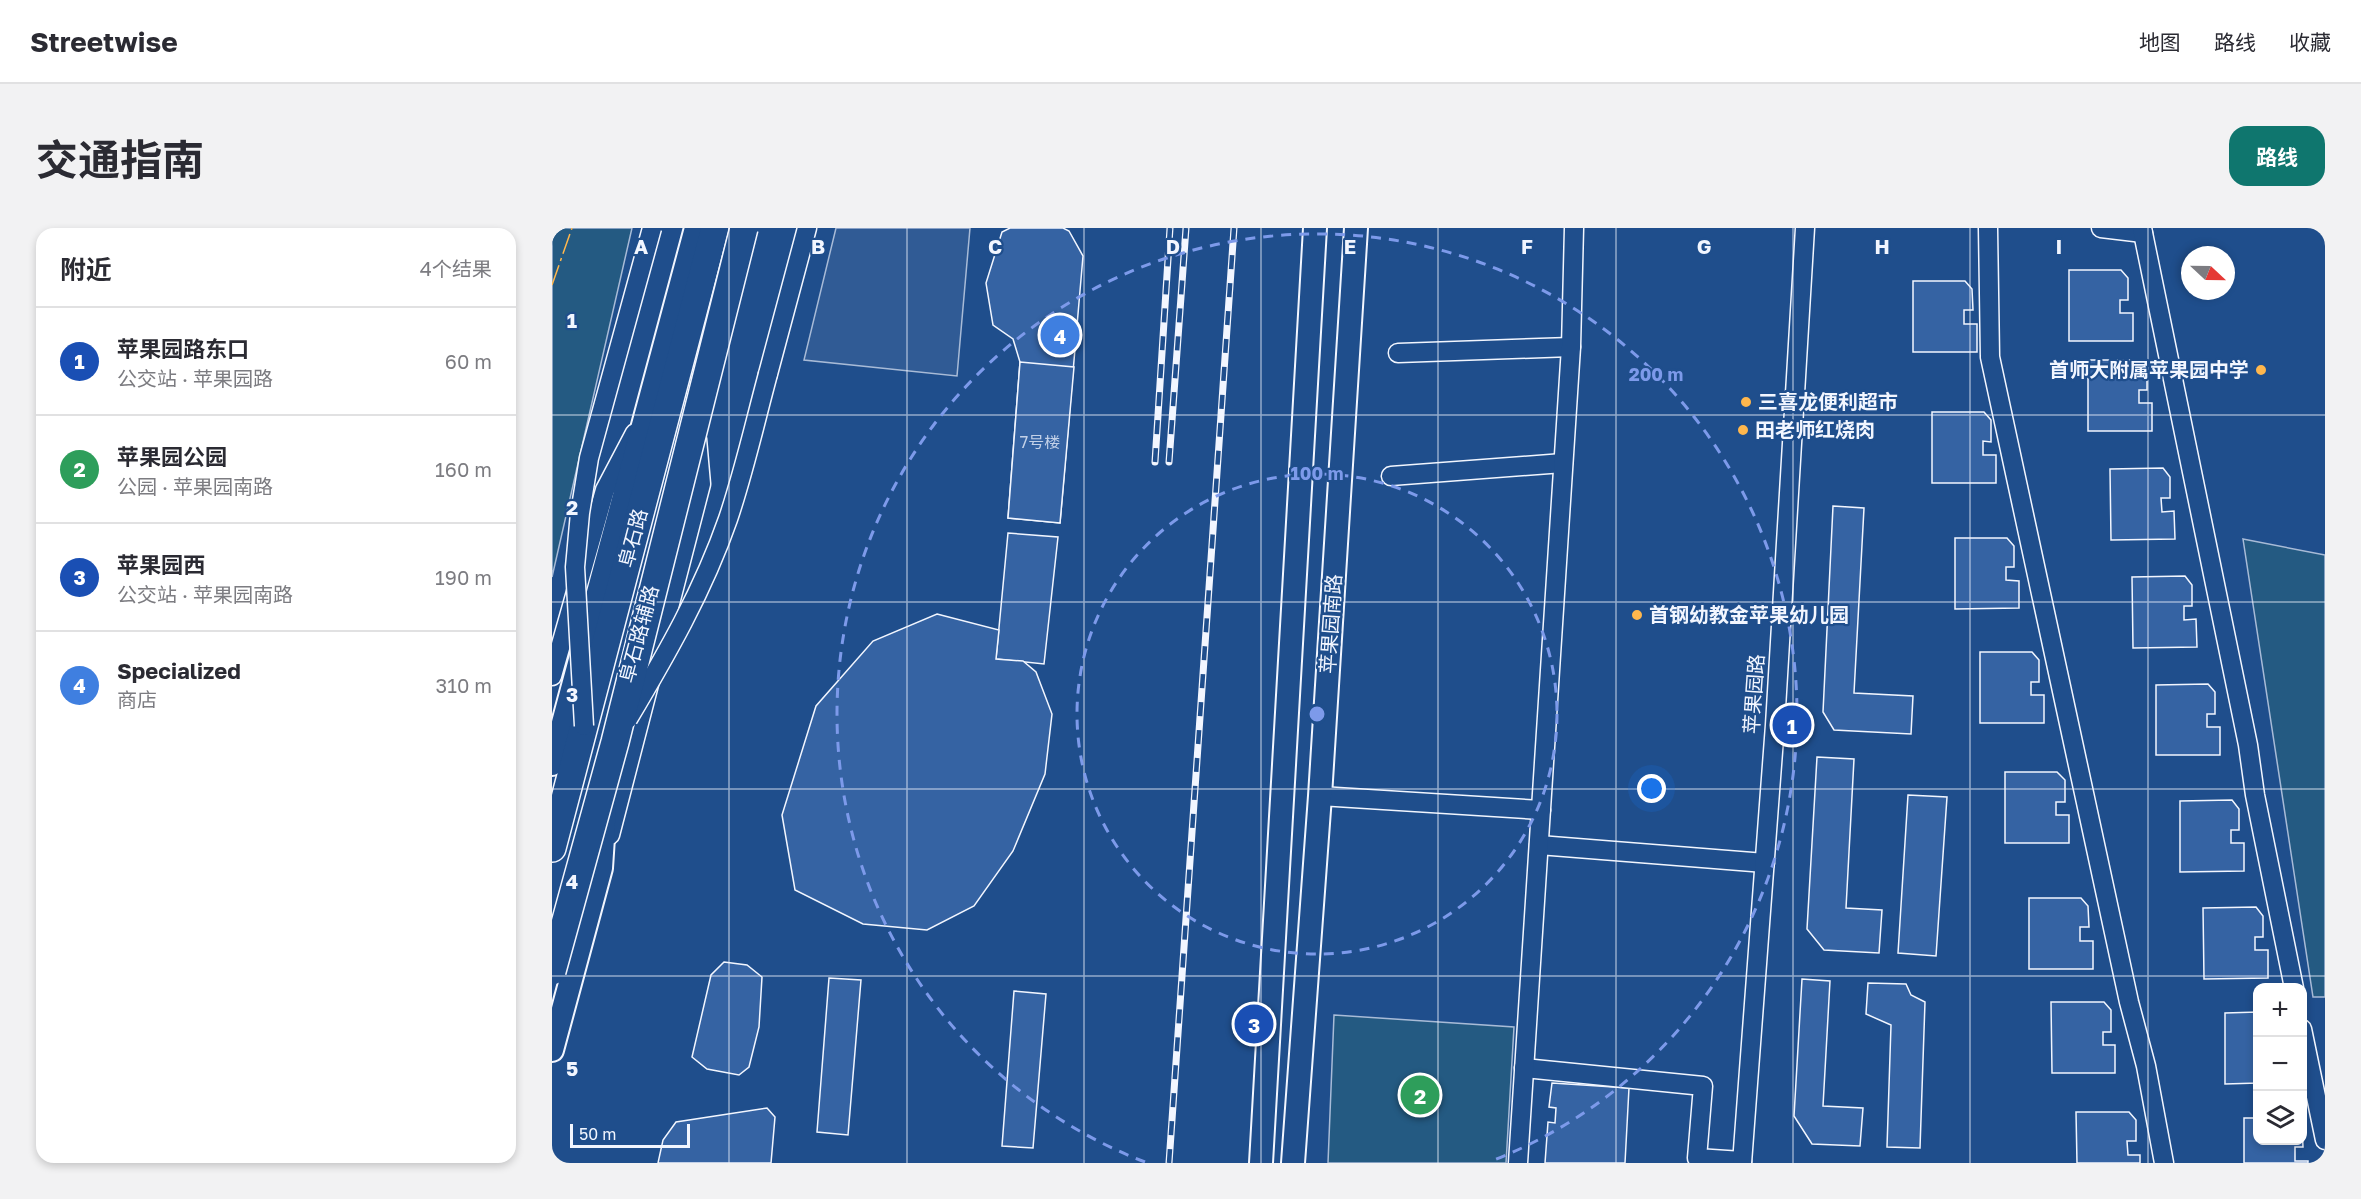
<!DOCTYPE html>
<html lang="zh">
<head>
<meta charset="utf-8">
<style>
	:root { --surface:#fff; --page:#f2f2f3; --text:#2b2b33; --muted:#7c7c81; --line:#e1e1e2; --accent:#0f766e }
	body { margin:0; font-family:"Golos Text","Noto Sans SC",sans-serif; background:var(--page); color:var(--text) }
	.controls { position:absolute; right:18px; bottom:18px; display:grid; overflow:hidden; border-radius:12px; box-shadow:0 3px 9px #0003 }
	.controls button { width:54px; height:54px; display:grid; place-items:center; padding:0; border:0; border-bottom:2px solid var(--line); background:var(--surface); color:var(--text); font:30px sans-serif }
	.compass { position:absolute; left:1629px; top:18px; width:54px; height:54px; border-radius:50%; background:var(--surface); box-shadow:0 3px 9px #0003; rotate:112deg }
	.scale { position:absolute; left:18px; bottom:15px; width:120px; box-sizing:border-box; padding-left:6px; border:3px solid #f2f6ff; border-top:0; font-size:16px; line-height:21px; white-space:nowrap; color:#f2f6ff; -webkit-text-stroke:4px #1f4e8c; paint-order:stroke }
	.you { position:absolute; left:1100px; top:561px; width:21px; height:21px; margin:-15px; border:4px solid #fff; border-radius:50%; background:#1a73e8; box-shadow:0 0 0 9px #1a73e833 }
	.badge { display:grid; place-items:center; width:39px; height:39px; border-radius:50%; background:var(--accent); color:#fff; font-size:20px; font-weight:700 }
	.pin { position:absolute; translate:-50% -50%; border:3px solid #fff; box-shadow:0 2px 6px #0006 }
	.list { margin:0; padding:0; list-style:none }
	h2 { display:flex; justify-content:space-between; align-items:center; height:78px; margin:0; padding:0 24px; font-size:26px }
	h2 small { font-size:20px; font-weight:400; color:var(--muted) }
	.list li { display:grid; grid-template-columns:39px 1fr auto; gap:18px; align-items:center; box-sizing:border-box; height:108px; padding:0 24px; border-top:2px solid var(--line) }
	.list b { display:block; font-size:22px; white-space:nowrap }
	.list p { margin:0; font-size:20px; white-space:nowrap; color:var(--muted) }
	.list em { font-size:20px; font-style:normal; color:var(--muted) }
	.icon { flex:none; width:33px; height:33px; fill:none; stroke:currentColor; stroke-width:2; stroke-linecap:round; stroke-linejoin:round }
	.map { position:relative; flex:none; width:1773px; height:935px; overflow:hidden; border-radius:18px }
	header { display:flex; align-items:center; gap:36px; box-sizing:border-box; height:84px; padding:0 30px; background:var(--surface); border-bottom:2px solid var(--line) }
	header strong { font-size:28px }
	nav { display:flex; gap:33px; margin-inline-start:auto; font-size:21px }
	.intro { display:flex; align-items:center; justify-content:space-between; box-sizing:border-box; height:144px; padding:0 36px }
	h1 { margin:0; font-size:42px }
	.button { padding:15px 27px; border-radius:18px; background:var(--accent); color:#fff; font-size:21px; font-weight:700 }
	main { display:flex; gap:36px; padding:0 36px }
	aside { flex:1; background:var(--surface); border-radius:18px; box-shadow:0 3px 9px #0003 }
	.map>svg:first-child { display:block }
	.green { fill:#245a82; stroke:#a8bbd7; stroke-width:1.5 }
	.parking { fill:#305b95; stroke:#a8bbd7; stroke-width:1.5 }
	.building { fill:#3563a3; stroke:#f2f6ff; stroke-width:1.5 }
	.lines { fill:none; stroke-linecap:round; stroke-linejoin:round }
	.minor-casing { stroke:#f2f6ff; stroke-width:21 }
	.major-casing { stroke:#f2f6ff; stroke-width:26 }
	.highway-casing { stroke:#f2f6ff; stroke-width:30 }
	.minor { stroke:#1f4e8c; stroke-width:18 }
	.major { stroke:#1f4e8c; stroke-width:22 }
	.highway { stroke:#1f4e8c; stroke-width:27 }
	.rail-casing { stroke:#f2f6ff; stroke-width:7 }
	.rail { stroke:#1f4e8c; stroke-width:4.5; stroke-dasharray:14; stroke-linecap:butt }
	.minor-bridge-casing { stroke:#f2f6ff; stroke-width:21; stroke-linecap:butt }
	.highway-bridge-casing { stroke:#f2f6ff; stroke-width:30; stroke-linecap:butt }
	.minor-bridge { stroke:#1f4e8c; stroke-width:18 }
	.highway-bridge { stroke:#1f4e8c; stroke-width:27 }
	.power { stroke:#ffb74d; stroke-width:1.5; stroke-dasharray:21 4.5 3 4.5; stroke-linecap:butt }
	.grid { fill:none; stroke:#f2f6ff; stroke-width:1.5; stroke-opacity:0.55 }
	.ring { fill:none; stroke:#7d9aea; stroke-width:3; stroke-dasharray:10 8 }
	.poi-dot { fill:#ffb74d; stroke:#1f4e8c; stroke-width:2 }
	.labels { text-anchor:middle; stroke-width:4.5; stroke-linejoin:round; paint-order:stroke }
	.number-label { font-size:16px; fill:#c3d1e8 }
	.poi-label { font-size:20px; font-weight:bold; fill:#f2f6ff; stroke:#1f4e8c; text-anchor:start }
	.street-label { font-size:20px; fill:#f2f6ff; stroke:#1f4e8c }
	.grid-label { font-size:20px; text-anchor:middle; font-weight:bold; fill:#f2f6ff; stroke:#1f4e8c; stroke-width:4.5; stroke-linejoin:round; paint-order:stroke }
	.centre { fill:#7d9aea; stroke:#1f4e8c; stroke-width:3 }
	.ring-label { font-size:18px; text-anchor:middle; font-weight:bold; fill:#7d9aea; stroke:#1f4e8c; stroke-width:4.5; stroke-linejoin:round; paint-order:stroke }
</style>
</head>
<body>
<header>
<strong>Streetwise</strong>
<nav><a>地图</a><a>路线</a><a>收藏</a></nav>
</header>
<div class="intro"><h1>交通指南</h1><a class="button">路线</a></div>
<main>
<aside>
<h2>附近<small>4个结果</small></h2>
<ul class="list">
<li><span class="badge" style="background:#1a4fb4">1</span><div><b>苹果园路东口</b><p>公交站 · 苹果园路</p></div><em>60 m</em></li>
<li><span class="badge" style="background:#2e9e5b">2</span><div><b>苹果园公园</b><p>公园 · 苹果园南路</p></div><em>160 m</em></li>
<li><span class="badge" style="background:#1a4fb4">3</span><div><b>苹果园西</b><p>公交站 · 苹果园南路</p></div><em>190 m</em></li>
<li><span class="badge" style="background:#3f7fe0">4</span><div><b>Specialized</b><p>商店</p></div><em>310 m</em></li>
</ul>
</aside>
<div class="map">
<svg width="1773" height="935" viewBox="0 0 1773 935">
	<rect width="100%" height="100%" fill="#1f4e8c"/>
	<g class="green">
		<path d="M0,0H80L0,349Z"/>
		<path d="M1691,311L1773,327V769H1761Z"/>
		<path d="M782,787L962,799L954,935H776Z"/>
	</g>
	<path class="parking" d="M284,0H418L405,148L252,132Z"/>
	<g class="building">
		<path d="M458,0H511L517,3L531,28L508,295L456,290L468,134L461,111L441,97L434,55L450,4Z"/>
		<path d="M1517,42H1569L1576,50V72H1568V85H1581V113H1517Z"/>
		<path d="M1361,53H1413L1420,61L1421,82H1412V96H1425V124H1361Z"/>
		<path d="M1536,132H1588L1595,140V162H1587V175H1600V203H1536Z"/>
		<path d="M468,134L522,139L508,295L456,290Z"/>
		<path d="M1380,184H1432L1439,192V214L1431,213V227H1444V255H1380Z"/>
		<path d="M1611,240L1618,249V270H1609L1610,284L1622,283L1623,311L1559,312L1558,241Z"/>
		<path d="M1281,278L1312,280L1302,465L1361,468L1359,506L1282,502L1271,484Z"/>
		<path d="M456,305L506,309L492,436L444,431Z"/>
		<path d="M1403,310H1455L1462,318V339H1454V352L1467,353V380L1403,381Z"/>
		<path d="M1633,348L1640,357V378H1632V392L1644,391L1645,419L1581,420L1580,349Z"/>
		<path d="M385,386L447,402L444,431L471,433L484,444L500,486L493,546L461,623L422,678L375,702L311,696L243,662L230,587L264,478L321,413Z"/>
		<path d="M1428,424H1480L1487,432V454H1479V467H1492V495H1428Z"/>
		<path d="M1656,456L1663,464V486H1655V499H1668V527H1604V457Z"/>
		<path d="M1265,529L1302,531L1294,680L1330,682L1327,725L1272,722L1255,701Z"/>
		<path d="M1453,544H1505L1513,552V574H1504V587H1517V615H1453Z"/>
		<path d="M1356,567L1395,569L1384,728L1346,725Z"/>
		<path d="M1680,572L1687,581V602H1679V615H1692V643L1628,644V573Z"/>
		<path d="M1477,670H1529L1536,678L1537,699H1528V713H1541V741H1477Z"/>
		<path d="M1704,679L1711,688V709H1703V722H1716V750L1652,751L1651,680Z"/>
		<path d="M172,734L195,737L210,749L207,799L197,839L187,847L155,841L140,829L159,747Z"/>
		<path d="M277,750L309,752L296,907L265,904Z"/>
		<path d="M1250,751L1278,753L1271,878L1311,880L1308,918L1260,916L1242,888Z"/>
		<path d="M1316,755L1354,756L1359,767L1373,774L1368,920L1335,919L1339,797L1314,786Z"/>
		<path d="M462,763L494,766L481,920L450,918Z"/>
		<path d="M1499,774H1552L1559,782V804H1551V817H1563V845H1500Z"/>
		<path d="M1706,784V855L1673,856V785Z"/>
		<path d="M1000,855L1077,860L1073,935H993L996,894L1003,895L1004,880L997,879Z"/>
		<path d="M215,880L223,889L219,935H106L111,912L124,894Z"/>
		<path d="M1524,884H1577L1584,892V913H1575L1576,927H1588V935H1525Z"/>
		<path d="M1692,890H1706V912H1750V897L1751,919H1743V933H1756V935H1692Z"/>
	</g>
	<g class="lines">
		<g class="minor-casing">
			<g id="minor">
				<path d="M1436,0L1438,129L1577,774L1594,838L1612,935"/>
				<path d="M1549,0L1591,5"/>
				<path d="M1590,0L1696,517L1703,567L1742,760"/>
				<path d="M846,125L1019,119"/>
				<path d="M216,146L255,0"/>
				<path d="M839,248L1011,235"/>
				<path d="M0,448L53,262L83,205"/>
				<path d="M768,568L989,582"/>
				<path d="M58,607L149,256L145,211"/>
				<path d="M987,617L1213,635"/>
				<path d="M1750,801L1773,912"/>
				<path d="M972,840L1151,858L1145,930L1190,933"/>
				<path d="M966,935L1019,119L1022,0"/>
				<path d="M1190,935L1223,497L1253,0"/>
			</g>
		</g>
		<g class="major-casing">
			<g id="major">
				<path d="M0,536L144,0"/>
				<path d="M0,822L49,640L53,579"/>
				<path d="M709,935L763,0"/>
				<path d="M741,935L768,568L804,0"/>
			</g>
		</g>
		<g class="highway-casing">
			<path id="highway" d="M0,620L163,0"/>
		</g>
		<use href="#minor" class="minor"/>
		<use href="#major" class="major"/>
		<use href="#highway" class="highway"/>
		<g class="rail-casing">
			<g id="rail">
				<path d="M603,234L618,0"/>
				<path d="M617,234L634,0"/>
				<path d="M617,935L682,0"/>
			</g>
		</g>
		<use href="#rail" class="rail"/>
		<g class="minor-bridge-casing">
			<g id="minor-bridge">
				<path d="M76,491C114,427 151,363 176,291C192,244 203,194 216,146"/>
				<path d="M32,498L23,339L28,285L37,230L100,0"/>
			</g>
		</g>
		<g class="highway-bridge-casing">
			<path id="highway-bridge" d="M0,743L63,514L192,0"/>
		</g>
		<use href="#minor-bridge" class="minor-bridge"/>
		<use href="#highway-bridge" class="highway-bridge"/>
		<path class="power" d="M0,57L20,0"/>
	</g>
	<path class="grid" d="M177,0V935M355,0V935M532,0V935M709,0V935M886,0V935M1064,0V935M1241,0V935M1418,0V935M1596,0V935M0,187H1773M0,374H1773M0,561H1773M0,748H1773"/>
	<g class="ring">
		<circle cx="765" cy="486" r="240"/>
		<path d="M593 934A480 480 0 1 1 937 934"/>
	</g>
	<g class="poi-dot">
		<circle cx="1709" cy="142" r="6"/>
		<circle cx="1194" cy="174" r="6"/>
		<circle cx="1191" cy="202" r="6"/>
		<circle cx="1085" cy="387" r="6"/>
	</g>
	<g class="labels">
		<g class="number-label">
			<text x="488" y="220">7号楼</text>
		</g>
		<g class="poi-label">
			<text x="1697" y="149" text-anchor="end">首师大附属苹果园中学</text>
			<text x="1206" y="181">三喜龙便利超市</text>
			<text x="1203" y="209">田老师红烧肉</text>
			<text x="1097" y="394">首钢幼教金苹果幼儿园</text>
		</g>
		<g class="street-label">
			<text transform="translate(81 310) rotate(-75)" y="7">阜石路</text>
			<text transform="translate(779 396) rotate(-86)" y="7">苹果园南路</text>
			<text transform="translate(87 406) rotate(-75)" y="7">阜石路辅路</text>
			<text transform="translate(1202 466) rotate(-86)" y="7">苹果园路</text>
		</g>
	</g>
	<g class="grid-label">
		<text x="89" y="26">A</text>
		<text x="266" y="26">B</text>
		<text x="443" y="26">C</text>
		<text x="621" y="26">D</text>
		<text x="798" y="26">E</text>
		<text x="975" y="26">F</text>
		<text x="1152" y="26">G</text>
		<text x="1330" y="26">H</text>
		<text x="1507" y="26">I</text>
		<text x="20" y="100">1</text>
		<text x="20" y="287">2</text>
		<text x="20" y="474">3</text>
		<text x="20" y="661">4</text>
		<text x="20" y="848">5</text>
	</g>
	<circle cx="765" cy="486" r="9" class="centre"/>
	<g class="ring-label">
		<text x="1104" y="153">200 m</text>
		<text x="765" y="252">100 m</text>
	</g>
</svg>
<div class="controls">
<button>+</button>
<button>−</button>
<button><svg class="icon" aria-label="layers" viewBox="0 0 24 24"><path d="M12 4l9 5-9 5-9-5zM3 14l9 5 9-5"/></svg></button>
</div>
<svg class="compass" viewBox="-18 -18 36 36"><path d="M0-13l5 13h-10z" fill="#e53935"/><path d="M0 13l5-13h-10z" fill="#7c7c81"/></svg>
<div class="scale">50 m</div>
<div class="you"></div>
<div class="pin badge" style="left:1240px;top:497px;background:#1a4fb4">1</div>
<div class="pin badge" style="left:868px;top:867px;background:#2e9e5b">2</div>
<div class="pin badge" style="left:702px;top:796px;background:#1a4fb4">3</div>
<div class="pin badge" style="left:508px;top:107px;background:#3f7fe0">4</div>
</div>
</main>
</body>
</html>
